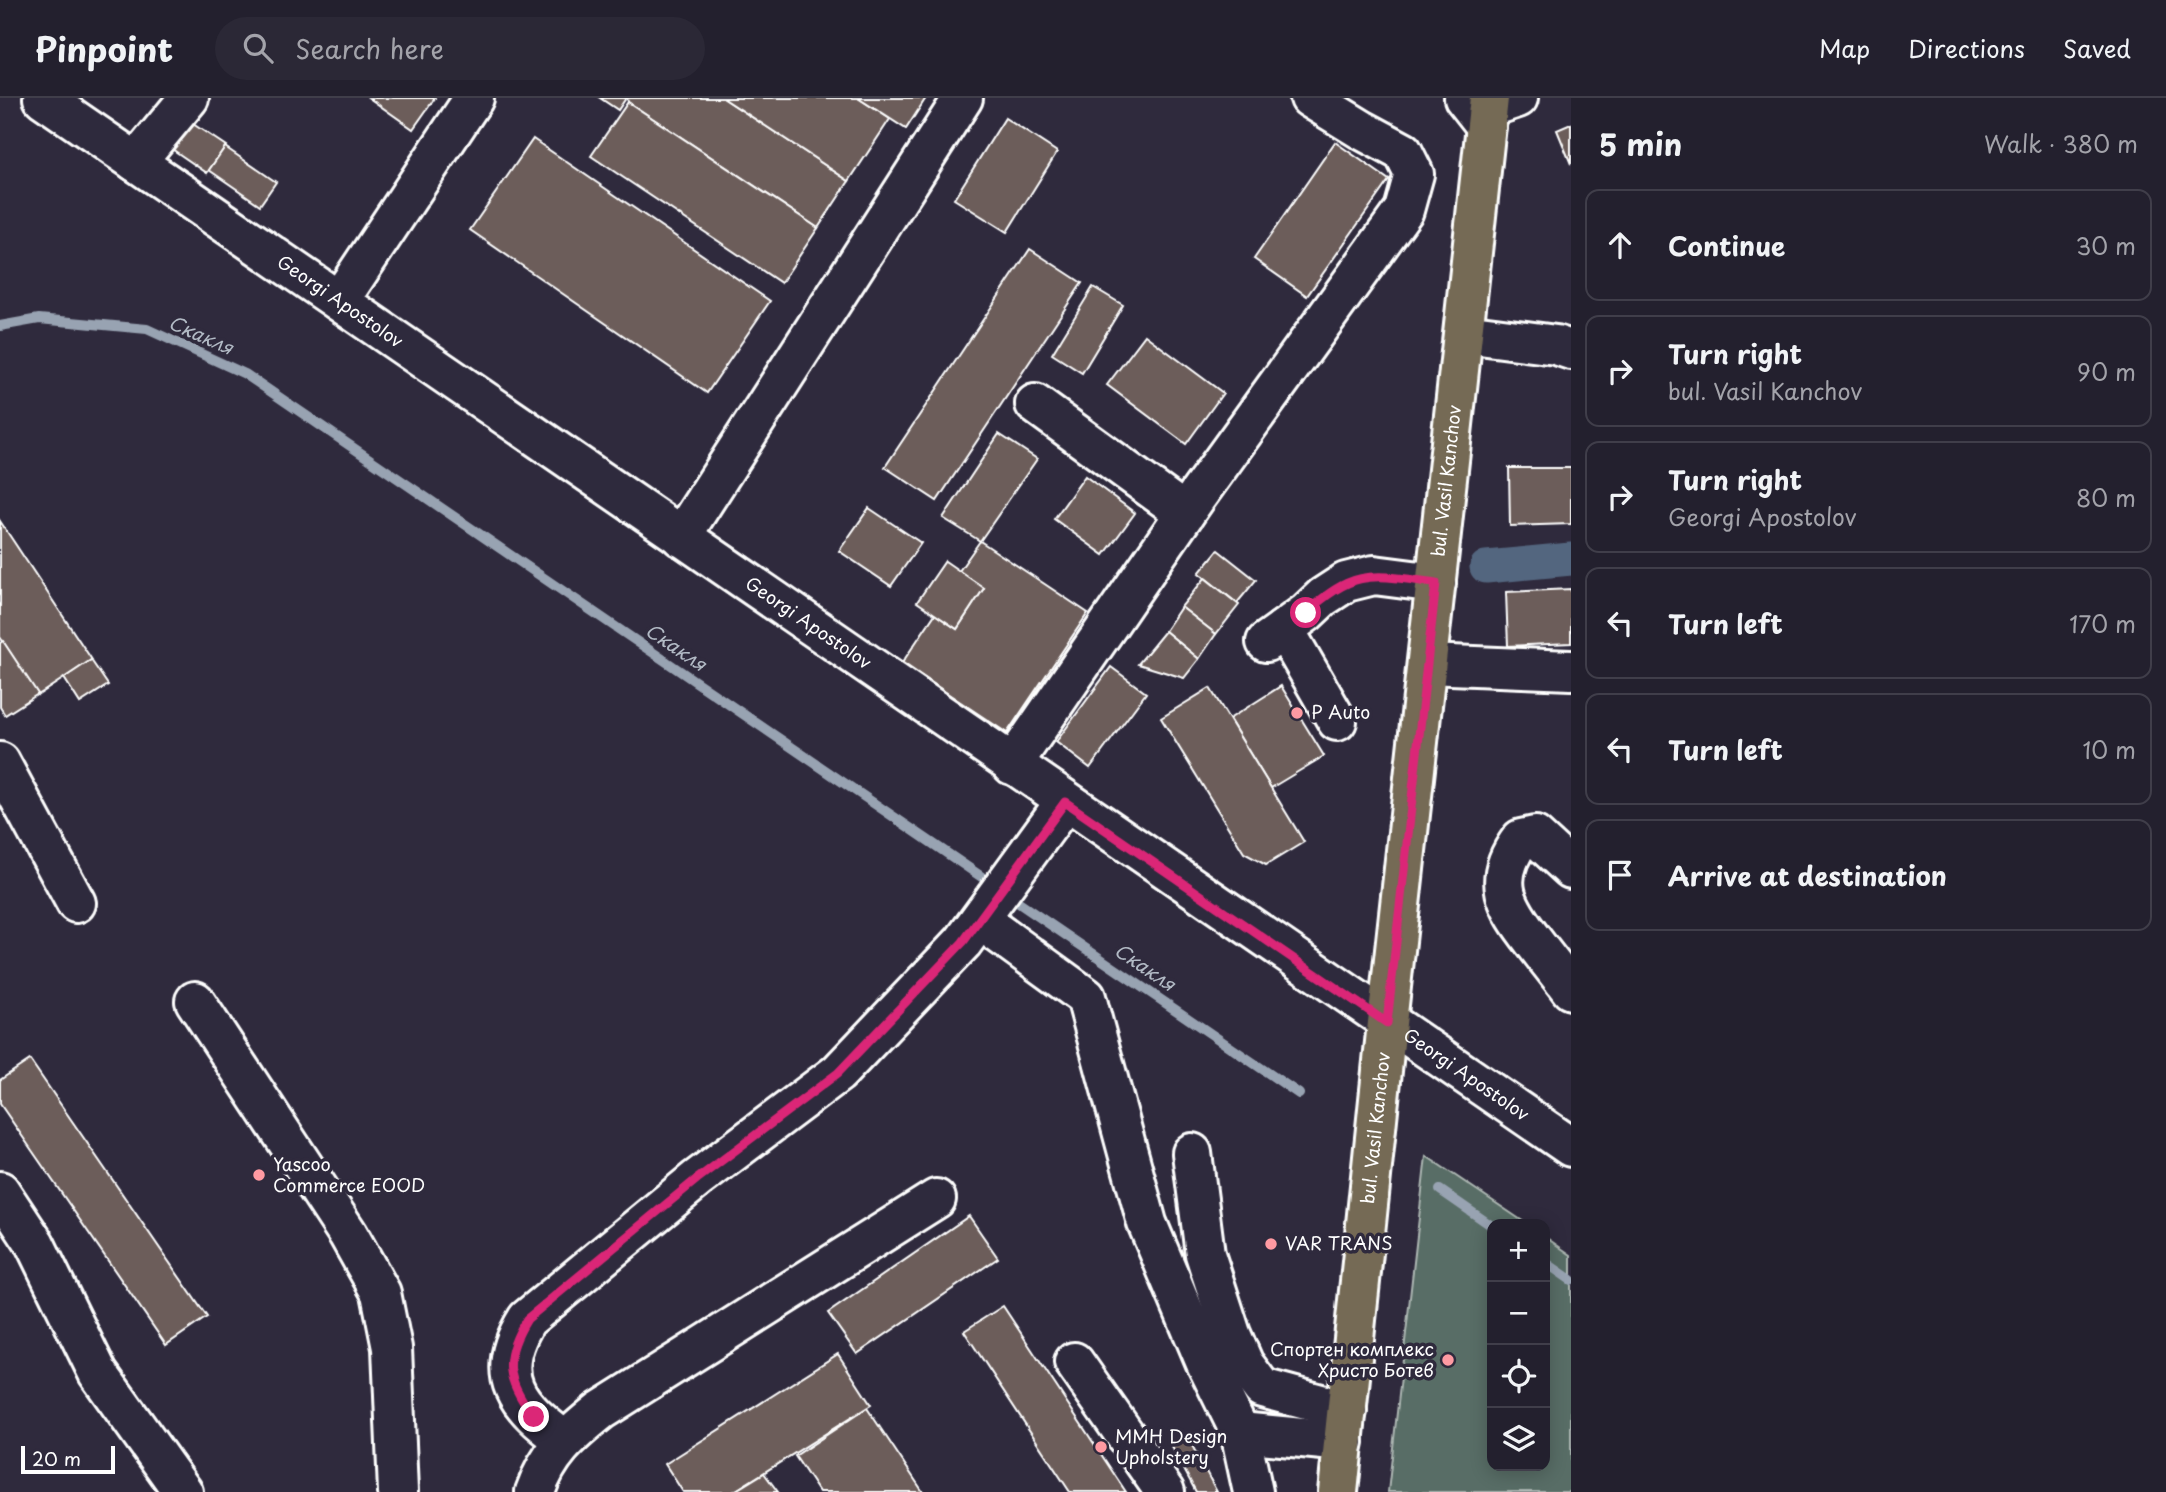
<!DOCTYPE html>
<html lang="en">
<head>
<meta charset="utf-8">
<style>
	:root { --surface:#23202e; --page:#2b2836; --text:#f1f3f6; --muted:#a3a3aa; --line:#403e4a }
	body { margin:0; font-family:"Playpen Sans",sans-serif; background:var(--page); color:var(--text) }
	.controls { position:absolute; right:21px; bottom:21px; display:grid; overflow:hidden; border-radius:14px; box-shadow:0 4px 18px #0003 }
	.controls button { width:63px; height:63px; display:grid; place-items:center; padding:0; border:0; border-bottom:2px solid var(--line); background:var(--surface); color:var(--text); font:35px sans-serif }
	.scale { position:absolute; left:21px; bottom:18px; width:94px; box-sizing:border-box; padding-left:7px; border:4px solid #fff; border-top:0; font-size:19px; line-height:24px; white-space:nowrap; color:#fff; -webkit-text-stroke:5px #2f2a3d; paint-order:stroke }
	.stop { position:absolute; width:21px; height:21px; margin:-16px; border:5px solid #db2777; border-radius:50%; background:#fff }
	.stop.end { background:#db2777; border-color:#fff; box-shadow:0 2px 7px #0008 }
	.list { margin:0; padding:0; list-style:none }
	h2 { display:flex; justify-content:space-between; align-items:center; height:91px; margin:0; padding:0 28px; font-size:30px }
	h2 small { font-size:23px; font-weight:400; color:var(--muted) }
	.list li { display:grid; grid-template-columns:46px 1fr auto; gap:21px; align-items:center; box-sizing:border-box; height:112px; margin:0 14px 14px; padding:0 14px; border:2px solid var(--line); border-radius:14px }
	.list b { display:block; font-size:26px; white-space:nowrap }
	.list p { margin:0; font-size:23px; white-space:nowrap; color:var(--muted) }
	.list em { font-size:23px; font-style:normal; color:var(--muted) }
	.icon { flex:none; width:38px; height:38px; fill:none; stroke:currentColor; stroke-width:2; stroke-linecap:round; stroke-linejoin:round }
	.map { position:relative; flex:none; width:1571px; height:1394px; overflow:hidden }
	header { display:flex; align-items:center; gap:42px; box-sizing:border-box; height:98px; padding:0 35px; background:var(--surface); border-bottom:2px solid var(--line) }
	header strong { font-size:33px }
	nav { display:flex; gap:38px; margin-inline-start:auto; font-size:24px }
	.search { width:490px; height:63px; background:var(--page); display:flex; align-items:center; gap:18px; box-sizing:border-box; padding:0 24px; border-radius:38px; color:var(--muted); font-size:26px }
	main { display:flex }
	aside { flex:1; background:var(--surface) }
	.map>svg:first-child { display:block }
	.green { fill:#596d66; stroke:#acb6b2; stroke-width:2 }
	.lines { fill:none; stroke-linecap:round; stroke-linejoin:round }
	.stream { stroke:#98a3b2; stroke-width:10 }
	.canal { stroke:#53667f; stroke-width:33 }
	.building { fill:#6c5d5a; stroke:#fff; stroke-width:2 }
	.minor-casing { stroke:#fff; stroke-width:44 }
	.major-casing { stroke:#fff; stroke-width:44 }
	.minor { stroke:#2f2a3d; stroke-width:38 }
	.major { stroke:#746b55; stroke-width:38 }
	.route { stroke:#db2777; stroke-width:9 }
	.poi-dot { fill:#ff9aa2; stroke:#2f2a3d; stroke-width:2.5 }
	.labels { text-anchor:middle; stroke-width:7; stroke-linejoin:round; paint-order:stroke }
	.street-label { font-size:18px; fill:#fff; stroke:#2f2a3d }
	.poi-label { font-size:18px; fill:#fff; stroke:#2f2a3d; text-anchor:start }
	.water-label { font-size:19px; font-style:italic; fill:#b2bac5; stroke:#2f2a3d }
</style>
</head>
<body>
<header>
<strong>Pinpoint</strong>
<div class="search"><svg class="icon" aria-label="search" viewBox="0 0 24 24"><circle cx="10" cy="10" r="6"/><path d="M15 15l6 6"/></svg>Search here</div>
<nav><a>Map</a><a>Directions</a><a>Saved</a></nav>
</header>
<main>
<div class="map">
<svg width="1571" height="1394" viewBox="0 0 1571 1394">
	<rect width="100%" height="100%" fill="#2f2a3d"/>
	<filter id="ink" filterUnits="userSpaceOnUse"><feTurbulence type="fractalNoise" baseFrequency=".0143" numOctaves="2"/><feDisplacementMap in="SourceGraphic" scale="14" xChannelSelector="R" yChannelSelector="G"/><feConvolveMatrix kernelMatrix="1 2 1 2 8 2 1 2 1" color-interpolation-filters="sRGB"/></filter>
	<g filter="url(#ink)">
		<path class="green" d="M1426,1058L1527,1126H1492V1368H1545V1139L1571,1157V1394H1388Z"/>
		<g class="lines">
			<g class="stream">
				<path d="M0,228L39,221L147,231L245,276L995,788"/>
				<path d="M1007,797L1299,996"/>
				<path d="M1440,1092L1492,1128"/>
				<path d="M1545,1164L1571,1182"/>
			</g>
			<path class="canal" d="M1486,469L1571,461"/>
		</g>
		<g class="building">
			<path d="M369,0H435L413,31Z"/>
			<path d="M600,0H626L618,12Z"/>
			<path d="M627,0H723L849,83L818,130L628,4Z"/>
			<path d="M723,0H858L890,21L849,83Z"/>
			<path d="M858,0H926L906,31Z"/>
			<path d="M628,4L818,130L781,185L591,58Z"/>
			<path d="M1005,20L1057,54L1007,134L954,101Z"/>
			<path d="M187,22L226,48L207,75L169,49Z"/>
			<path d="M1571,26V66L1557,32Z"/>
			<path d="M533,41L770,203L707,295L470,132Z"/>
			<path d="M1335,44L1389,82L1307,198L1254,161Z"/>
			<path d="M225,49L276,84L260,107L209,72Z"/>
			<path d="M1030,151L1082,185L937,403L885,369Z"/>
			<path d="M1093,189L1123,207L1082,275L1052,256Z"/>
			<path d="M1145,237L1223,295L1186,346L1107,287Z"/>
			<path d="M999,336L1037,361L980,443L943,420Z"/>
			<path d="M1509,370H1571V426L1510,428Z"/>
			<path d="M1085,378L1135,415L1104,457L1054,421Z"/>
			<path d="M869,410L921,445L891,488L839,453Z"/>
			<path d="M0,423L92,562L38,597L0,539Z"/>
			<path d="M980,443L1088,515L1007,635L902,565L935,516L957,531L984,490L959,473Z"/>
			<path d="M1218,452L1256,482L1237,505L1199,475Z"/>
			<path d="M945,463L984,490L957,531L917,504Z"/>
			<path d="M1205,480L1239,507L1216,536L1181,509Z"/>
			<path d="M1571,491V545L1508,548L1506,494Z"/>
			<path d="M1181,509L1216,536L1199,561L1165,533Z"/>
			<path d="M1165,533L1199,561L1184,580L1138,566Z"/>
			<path d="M3,543L38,596L5,617L0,609V545Z"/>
			<path d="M91,562L108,587L80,605L64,580Z"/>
			<path d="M1111,569L1146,595L1090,670L1056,644Z"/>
			<path d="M1281,588L1324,658L1271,690L1229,621Z"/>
			<path d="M1210,590L1304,744L1266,767L1244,755L1161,620Z"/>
			<path d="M30,962L207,1219L166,1247L0,1006V982Z"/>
			<path d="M969,1118L998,1160L857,1256L828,1215Z"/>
			<path d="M1003,1208L1126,1394H1070L964,1233Z"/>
			<path d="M838,1256L871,1307L733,1394H683L665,1366Z"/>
			<path d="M867,1310L923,1394H819L795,1358Z"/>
			<path d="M1188,1340L1217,1394H1196L1172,1349Z"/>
			<path d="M764,1375L778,1394H733Z"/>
		</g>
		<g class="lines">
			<g class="minor-casing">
				<g id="minor">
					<path id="s1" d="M43,0L1571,1049"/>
					<path d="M1464,0L1486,28"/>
					<path d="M1488,10L1518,0"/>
					<path d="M136,64L189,0"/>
					<path d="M339,203L474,0"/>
					<path d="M1464,235L1556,247L1571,252"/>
					<path d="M1035,306L1185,415"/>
					<path d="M681,439L963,0"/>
					<path d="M1284,531L1337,623"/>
					<path d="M1266,544L1306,515L1323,499L1346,484L1374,477L1436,485"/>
					<path d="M1427,566L1571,572"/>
					<path d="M0,664L76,805"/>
					<path d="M1012,667L1197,398L1404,112L1414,76L1403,54L1362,32L1310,0"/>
					<path d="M1571,771L1535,738L1521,741C1490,782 1506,808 1534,844C1546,860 1559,876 1571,892"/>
					<path d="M980,822L1086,899L1147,1125L1205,1263L1240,1334"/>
					<path d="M195,903L348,1136L381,1195L392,1250L398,1394"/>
					<path d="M1192,1055L1205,1156L1231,1236L1244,1266L1262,1290L1347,1313"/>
					<path d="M0,1093L35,1146L98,1275L183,1394"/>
					<path d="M1074,1264L1165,1394"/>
					<path d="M564,1342C517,1307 491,1279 527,1221L697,1081L838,975L963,844L1065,704"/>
					<path d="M535,1394C548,1356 569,1338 600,1313L936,1101"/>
					<path d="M1253,1394L1240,1334L1344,1344"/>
				</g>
			</g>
			<g class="major-casing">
				<g id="major">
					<path id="s2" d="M1338,1394L1387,925L1489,0"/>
				</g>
			</g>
			<use href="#minor" class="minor"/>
			<use href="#major" class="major"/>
		</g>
	</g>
	<g class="lines" filter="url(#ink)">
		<path class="route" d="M534,1319C506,1282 502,1261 527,1221L697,1081L838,975L963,844L1065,704L1387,925L1436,485C1374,477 1355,469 1306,515"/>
	</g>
	<g class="poi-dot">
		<circle cx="1297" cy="615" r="7"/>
		<circle cx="259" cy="1077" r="7"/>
		<circle cx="1271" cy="1146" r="7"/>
		<circle cx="1448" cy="1262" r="7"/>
		<circle cx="1101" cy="1349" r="7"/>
	</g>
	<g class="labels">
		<g class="street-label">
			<text dy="6" stroke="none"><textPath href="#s1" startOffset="360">Georgi Apostolov</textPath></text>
			<text dy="6" stroke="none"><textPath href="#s2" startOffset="1017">bul. Vasil Kanchov</textPath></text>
			<text dy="6" stroke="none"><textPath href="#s1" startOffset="928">Georgi Apostolov</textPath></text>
			<text dy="6" stroke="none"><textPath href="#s1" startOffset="1726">Georgi Apostolov</textPath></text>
			<text dy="6" stroke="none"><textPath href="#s2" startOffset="366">bul. Vasil Kanchov</textPath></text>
		</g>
		<g class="poi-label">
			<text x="1311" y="621">P Auto</text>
			<text x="273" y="1073">Yascoo<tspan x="273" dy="21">Commerce EOOD</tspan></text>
			<text x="1285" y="1152">VAR TRANS</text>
			<text x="1434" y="1258" text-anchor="end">Спортен комплекс<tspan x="1434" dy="21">Христо Ботев</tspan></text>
			<text x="1115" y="1345">MMH Design<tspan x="1115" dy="21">Upholstery</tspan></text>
		</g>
		<g class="water-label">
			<text transform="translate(201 237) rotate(24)" y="7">Скакля</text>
			<text transform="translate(676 549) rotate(34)" y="7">Скакля</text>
			<text transform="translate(1145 869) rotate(34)" y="7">Скакля</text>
		</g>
	</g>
</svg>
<div class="controls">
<button>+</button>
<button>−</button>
<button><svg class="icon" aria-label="locate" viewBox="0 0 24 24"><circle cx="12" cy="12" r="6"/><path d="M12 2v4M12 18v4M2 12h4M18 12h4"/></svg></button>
<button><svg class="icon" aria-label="layers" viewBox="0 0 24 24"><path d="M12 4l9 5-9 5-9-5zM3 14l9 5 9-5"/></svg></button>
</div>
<div class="scale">20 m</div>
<div class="stop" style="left:1306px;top:515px"></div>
<div class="stop end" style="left:534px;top:1319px"></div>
</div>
<aside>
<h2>5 min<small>Walk · 380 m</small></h2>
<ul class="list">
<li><svg class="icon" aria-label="ahead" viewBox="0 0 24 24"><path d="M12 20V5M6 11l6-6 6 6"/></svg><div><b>Continue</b></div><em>30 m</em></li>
<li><svg class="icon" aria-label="right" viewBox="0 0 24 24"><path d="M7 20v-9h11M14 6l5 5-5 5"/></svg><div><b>Turn right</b><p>bul. Vasil Kanchov</p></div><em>90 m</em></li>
<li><svg class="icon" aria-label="right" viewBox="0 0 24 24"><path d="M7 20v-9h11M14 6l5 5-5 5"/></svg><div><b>Turn right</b><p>Georgi Apostolov</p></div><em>80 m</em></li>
<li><svg class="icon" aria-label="left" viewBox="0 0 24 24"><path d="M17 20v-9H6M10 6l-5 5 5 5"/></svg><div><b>Turn left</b></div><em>170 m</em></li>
<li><svg class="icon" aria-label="left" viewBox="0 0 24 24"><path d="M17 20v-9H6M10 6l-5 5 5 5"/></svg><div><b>Turn left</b></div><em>10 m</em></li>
<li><svg class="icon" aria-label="arrive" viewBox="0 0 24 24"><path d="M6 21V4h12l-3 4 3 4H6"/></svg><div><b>Arrive at destination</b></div></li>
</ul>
</aside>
</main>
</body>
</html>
